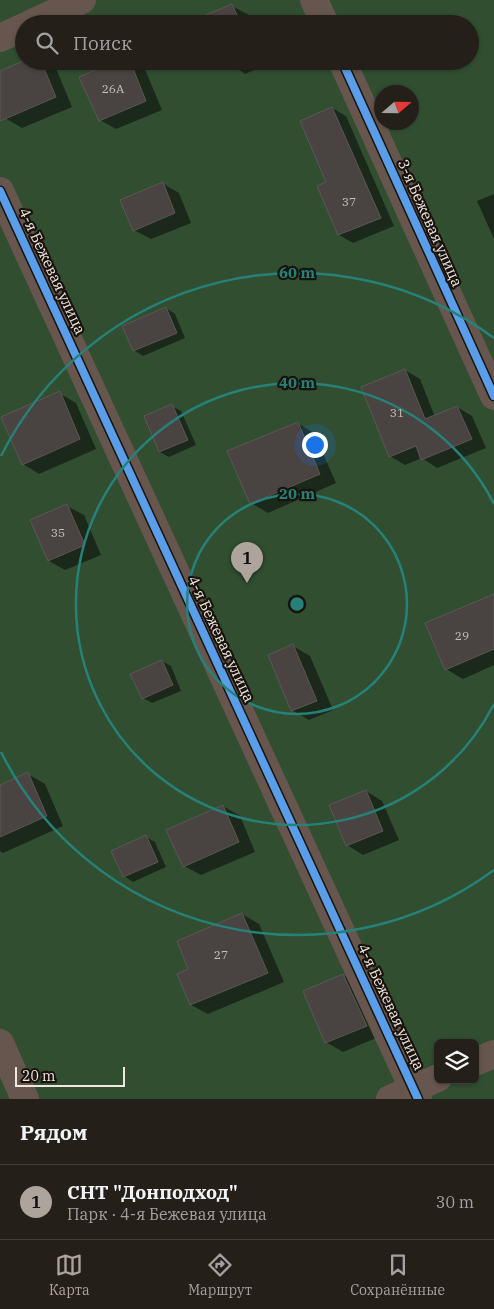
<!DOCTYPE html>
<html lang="ru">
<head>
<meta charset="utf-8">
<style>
	:root { --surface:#251f19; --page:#2d2722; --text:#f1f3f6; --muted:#a3a2a2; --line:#423d38; --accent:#aea49c }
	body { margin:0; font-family:"IBM Plex Serif",serif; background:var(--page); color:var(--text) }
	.controls { position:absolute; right:15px; bottom:15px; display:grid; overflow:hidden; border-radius:8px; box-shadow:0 1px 4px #0004 }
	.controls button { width:45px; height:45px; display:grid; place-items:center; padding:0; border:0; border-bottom:1px solid var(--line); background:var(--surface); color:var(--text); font:25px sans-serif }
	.compass { position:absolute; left:374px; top:85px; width:45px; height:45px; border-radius:50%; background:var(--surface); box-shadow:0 1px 4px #0004; rotate:70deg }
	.scale { position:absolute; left:15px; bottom:12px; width:110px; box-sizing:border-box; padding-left:5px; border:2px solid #f1e7df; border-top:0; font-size:14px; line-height:18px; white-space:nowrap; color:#f1e7df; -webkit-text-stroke:4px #19130d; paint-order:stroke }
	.you { position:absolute; left:314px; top:444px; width:18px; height:18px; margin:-12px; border:4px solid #fff; border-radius:50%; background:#1a73e8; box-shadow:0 0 0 8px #1a73e833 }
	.badge { display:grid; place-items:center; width:32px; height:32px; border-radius:50%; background:var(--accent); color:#111; font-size:16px; font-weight:700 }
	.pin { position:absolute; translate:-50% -41px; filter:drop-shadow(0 1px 2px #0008) }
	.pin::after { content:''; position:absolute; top:26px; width:18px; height:15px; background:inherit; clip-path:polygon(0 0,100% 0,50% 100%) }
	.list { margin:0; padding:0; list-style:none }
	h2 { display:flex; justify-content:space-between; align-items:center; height:65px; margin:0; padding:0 20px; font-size:21px }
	h2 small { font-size:16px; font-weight:400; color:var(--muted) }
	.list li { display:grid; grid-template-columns:32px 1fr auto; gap:15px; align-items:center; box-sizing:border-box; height:75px; padding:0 20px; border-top:1px solid var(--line) }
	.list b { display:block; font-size:19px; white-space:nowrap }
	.list p { margin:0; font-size:16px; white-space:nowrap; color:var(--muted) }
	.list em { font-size:16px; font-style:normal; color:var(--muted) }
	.icon { flex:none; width:28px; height:28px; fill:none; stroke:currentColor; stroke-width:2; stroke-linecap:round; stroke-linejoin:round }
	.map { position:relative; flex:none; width:494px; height:1099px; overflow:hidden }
	.search { position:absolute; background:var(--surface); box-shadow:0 1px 4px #0004; left:15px; right:15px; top:15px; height:55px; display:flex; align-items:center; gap:12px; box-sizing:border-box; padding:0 18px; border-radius:28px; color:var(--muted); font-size:19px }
	.sheet { height:140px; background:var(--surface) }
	nav { display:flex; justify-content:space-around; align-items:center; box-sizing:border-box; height:70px; border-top:1px solid var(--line); background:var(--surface); font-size:14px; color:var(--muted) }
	nav a { display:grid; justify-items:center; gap:2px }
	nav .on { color:var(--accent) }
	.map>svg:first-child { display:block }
	.green { fill:#314e31; fill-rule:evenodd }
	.shadow { fill:#0007 }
	.building { fill:#494341; stroke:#5d5655 }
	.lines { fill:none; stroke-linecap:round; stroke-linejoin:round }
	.minor { stroke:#67564e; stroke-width:28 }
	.cycleway-casing { stroke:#19130d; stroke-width:11 }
	.cycleway { stroke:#5a9eea; stroke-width:8 }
	.ring { fill:none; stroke:#268179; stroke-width:2.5 }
	.labels { text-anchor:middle; stroke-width:4.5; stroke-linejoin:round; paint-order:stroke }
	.number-label { font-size:12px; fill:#c7beb8 }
	.street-label { font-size:15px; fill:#f1e7df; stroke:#19130d }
	.centre { fill:#268179; stroke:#19130d; stroke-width:2.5 }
	.ring-label { font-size:15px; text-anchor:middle; font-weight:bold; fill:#268179; stroke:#19130d; stroke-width:4.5; stroke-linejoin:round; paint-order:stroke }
</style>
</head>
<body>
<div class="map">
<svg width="494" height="1099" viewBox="0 0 494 1099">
	<rect width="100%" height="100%" fill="#312921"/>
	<path class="green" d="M0,0H494V1099H0ZM24,24H470V61H24ZM382,92H412V122H382ZM438,1043H475V1080H438Z"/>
	<g class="shadow">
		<path d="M232,6L249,15L253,24H211Z"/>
		<path d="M26,61H47L55,66L72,107L22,128L5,118L0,106V72Z"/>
		<path d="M119,61H133L144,67L162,110L116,129L100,120Z"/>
		<path d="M227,61H269L270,63L245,74Z"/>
		<path d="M332,108L346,116L394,226L353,243L339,235L328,183Z"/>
		<path d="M162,183L179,193L191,223L151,239L134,230Z"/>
		<path d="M494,194V239L477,201Z"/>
		<path d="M166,308L175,314L185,338L143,356L134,350Z"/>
		<path d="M405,370L420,379L435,417L457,407L472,416L486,448L437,468L422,458L405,465L390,456Z"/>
		<path d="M59,393L76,403L96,449L39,474L23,464Z"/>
		<path d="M172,406L181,411L196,445L169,457L160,452L145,417Z"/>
		<path d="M297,423L314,433L336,483L268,513L251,503Z"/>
		<path d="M67,506L84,515L101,555L65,570L49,561Z"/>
		<path d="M494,601V665L463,679L446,669Z"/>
		<path d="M293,646L310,656L333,710L309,720L292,710Z"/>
		<path d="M162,661L171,666L181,691L152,703L143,698Z"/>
		<path d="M28,774L45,784L63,826L3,853L0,851V786Z"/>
		<path d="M366,791L382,801L399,840L363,855L347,845Z"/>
		<path d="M223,806L240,816L255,852L201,875L184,866Z"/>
		<path d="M146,837L155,842L166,867L133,882L124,876Z"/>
		<path d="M242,914L259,924L284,982L208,1014L191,1005L190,969Z"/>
		<path d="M343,975L360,985L383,1035L343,1052L326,1042Z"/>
	</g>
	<g class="building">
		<path d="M232,4L241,24H209L206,15Z"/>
		<path d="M23,61H41L56,97L0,121V71Z"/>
		<path d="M116,61H130L146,101L99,121L79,77Z"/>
		<path d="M332,107L381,218L338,235L317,186L326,182L300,121Z"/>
		<path d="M163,182L175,213L133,231L120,200Z"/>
		<path d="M166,307L177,333L133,351L122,326Z"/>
		<path d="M405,369L425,419L457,406L472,439L421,460L416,446L389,457L361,387Z"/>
		<path d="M60,391L80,439L22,465L1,417Z"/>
		<path d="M172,404L188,440L159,452L144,416Z"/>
		<path d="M298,422L320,474L250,504L227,451Z"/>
		<path d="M67,504L85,545L48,561L30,520Z"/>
		<path d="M494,594V649L445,670L425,623Z"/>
		<path d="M293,644L317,701L291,711L268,655Z"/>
		<path d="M162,660L173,685L142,699L130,674Z"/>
		<path d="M28,772L47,816L0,837V785Z"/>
		<path d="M366,790L383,831L346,846L329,805Z"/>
		<path d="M223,805L239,842L183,867L166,830Z"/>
		<path d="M146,835L158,862L123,877L111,851Z"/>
		<path d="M242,913L268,973L190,1005L177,974L188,969L177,941Z"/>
		<path d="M343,974L367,1026L325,1043L303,991Z"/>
	</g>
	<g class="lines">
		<g class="minor">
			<path d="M314,0L325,24"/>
			<path d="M30,24L82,0"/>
			<path d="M0,38L24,27"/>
			<path d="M342,61L494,396"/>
			<path d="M0,191L418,1099"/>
			<path d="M0,1043L25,1099"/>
			<path d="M475,1062L494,1054"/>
			<path d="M390,1099L438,1078"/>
		</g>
		<g class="cycleway-casing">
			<g id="cycleway">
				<path d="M342,61L494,396"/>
				<path d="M0,191L418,1099"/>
			</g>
		</g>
		<use href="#cycleway" class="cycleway"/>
	</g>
	<g class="ring">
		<circle cx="297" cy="604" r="110"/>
		<path d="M494 704A221 221 0 1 1 494 504"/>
		<path d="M494 870A331 331 0 0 1 1 752M1 456A331 331 0 0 1 494 338"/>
	</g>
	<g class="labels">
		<g class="number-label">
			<text x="113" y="93">26А</text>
			<text x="349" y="206">37</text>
			<text x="397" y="417">31</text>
			<text x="58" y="537">35</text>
			<text x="462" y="640">29</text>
			<text x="221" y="959">27</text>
		</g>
		<g class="street-label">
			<text transform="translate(430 223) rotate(66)" y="5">3-я Бежевая улица</text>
			<text transform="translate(52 271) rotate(65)" y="5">4-я Бежевая улица</text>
			<text transform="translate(221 639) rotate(65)" y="5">4-я Бежевая улица</text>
			<text transform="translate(391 1007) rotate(65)" y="5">4-я Бежевая улица</text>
		</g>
	</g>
	<circle cx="297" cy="604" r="8" class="centre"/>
	<g class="ring-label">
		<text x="297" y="278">60 m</text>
		<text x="297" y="388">40 m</text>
		<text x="297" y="499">20 m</text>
	</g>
</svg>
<div class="controls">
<button><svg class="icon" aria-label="layers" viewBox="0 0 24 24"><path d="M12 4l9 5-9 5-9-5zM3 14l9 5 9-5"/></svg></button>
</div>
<svg class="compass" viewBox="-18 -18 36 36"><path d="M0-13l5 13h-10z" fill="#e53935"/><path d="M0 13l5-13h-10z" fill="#a3a2a2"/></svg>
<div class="scale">20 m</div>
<div class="you"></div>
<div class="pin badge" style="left:247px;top:583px">1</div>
<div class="search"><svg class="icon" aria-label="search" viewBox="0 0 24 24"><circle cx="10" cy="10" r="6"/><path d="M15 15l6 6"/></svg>Поиск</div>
</div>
<section class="sheet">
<h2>Рядом<small></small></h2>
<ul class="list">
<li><span class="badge">1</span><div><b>СНТ &quot;Донподход&quot;</b><p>Парк · 4-я Бежевая улица</p></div><em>30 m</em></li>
</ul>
</section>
<nav>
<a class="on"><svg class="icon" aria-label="map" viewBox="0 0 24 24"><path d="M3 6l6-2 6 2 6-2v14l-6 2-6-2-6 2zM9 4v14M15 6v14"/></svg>Карта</a>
<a><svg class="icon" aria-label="directions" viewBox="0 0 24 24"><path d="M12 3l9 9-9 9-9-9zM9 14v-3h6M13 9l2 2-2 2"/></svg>Маршрут</a>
<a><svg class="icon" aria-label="saved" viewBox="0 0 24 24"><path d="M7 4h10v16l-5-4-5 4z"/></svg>Сохранённые</a>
</nav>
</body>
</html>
